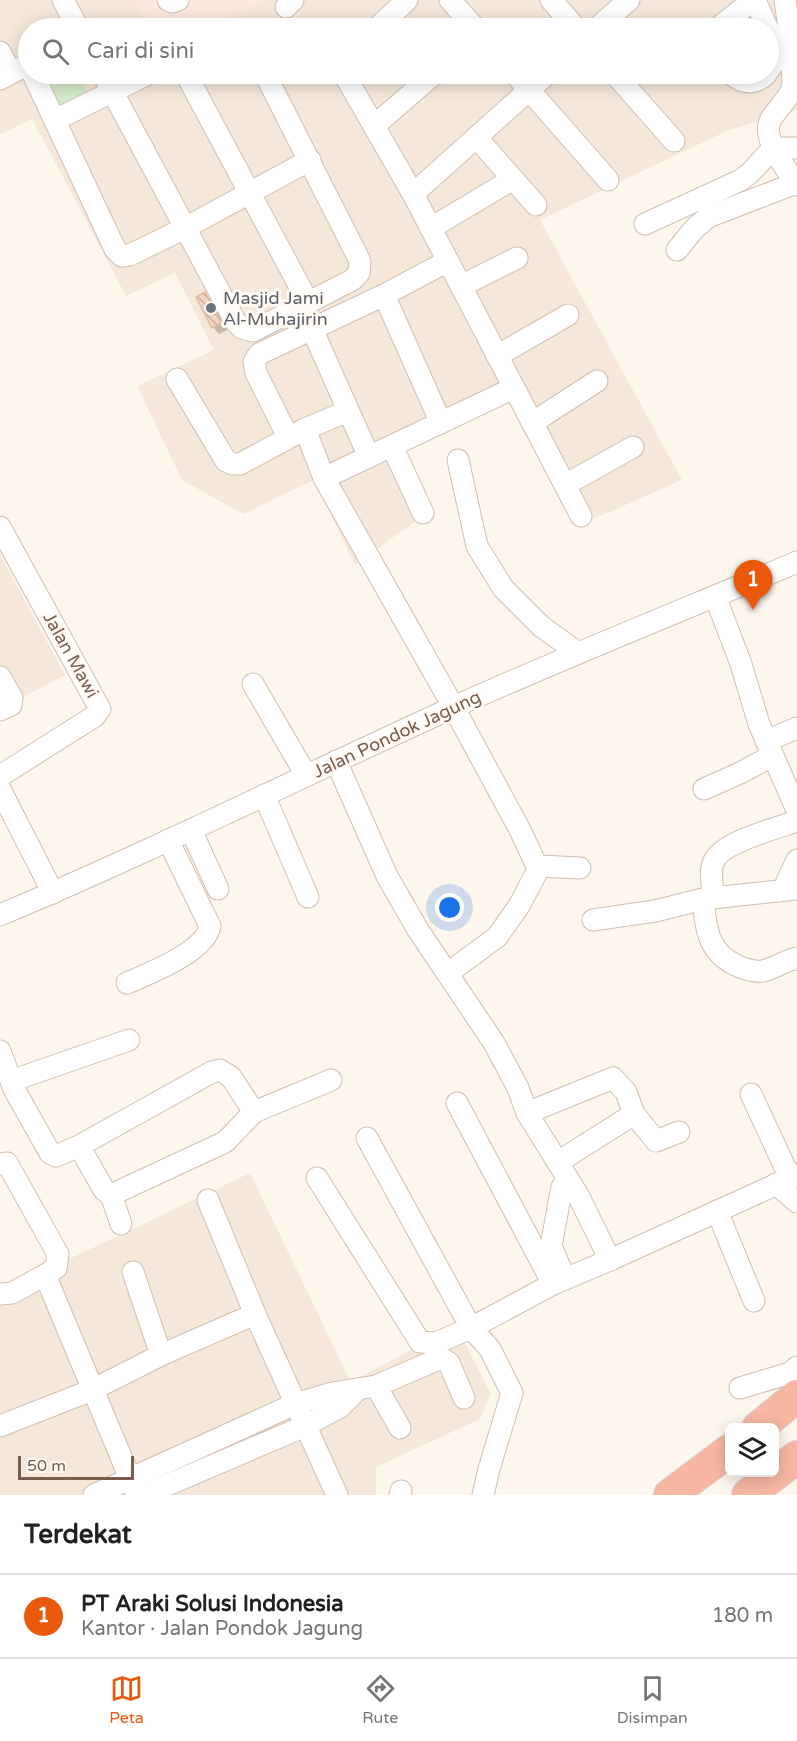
<!DOCTYPE html>
<html lang="id">
<head>
<meta charset="utf-8">
<style>
	:root { --surface:#fff; --page:#f2f2f2; --text:#202124; --muted:#757577; --line:#e0e0e0; --accent:#ea580c }
	body { margin:0; font-family:"Varela Round",sans-serif; background:var(--page); color:var(--text) }
	.controls { position:absolute; right:18px; bottom:18px; display:grid; overflow:hidden; border-radius:9px; box-shadow:0 3px 15px #0003 }
	.controls button { width:54px; height:54px; display:grid; place-items:center; padding:0; border:0; border-bottom:2px solid var(--line); background:var(--surface); color:var(--text); font:30px sans-serif }
	.scale { position:absolute; left:18px; bottom:15px; width:116px; box-sizing:border-box; padding-left:6px; border:3px solid #7a5c4d; border-top:0; font-size:16px; line-height:21px; white-space:nowrap; color:#7a5c4d; -webkit-text-stroke:4px #fffaf3; paint-order:stroke }
	.you { position:absolute; left:450px; top:908px; width:21px; height:21px; margin:-15px; border:4px solid #fff; border-radius:50%; background:#1a73e8; box-shadow:0 0 0 9px #1a73e833 }
	.badge { display:grid; place-items:center; width:39px; height:39px; border-radius:50%; background:var(--accent); color:#fff; font-size:20px; font-weight:700 }
	.pin { position:absolute; translate:-50% -50px; filter:drop-shadow(0 2px 3px #0008) }
	.pin::after { content:''; position:absolute; top:32px; width:21px; height:18px; background:inherit; clip-path:polygon(0 0,100% 0,50% 100%) }
	.list { margin:0; padding:0; list-style:none }
	h2 { display:flex; justify-content:space-between; align-items:center; height:78px; margin:0; padding:0 24px; font-size:26px }
	h2 small { font-size:20px; font-weight:400; color:var(--muted) }
	.list li { display:grid; grid-template-columns:39px 1fr auto; gap:18px; align-items:center; box-sizing:border-box; height:84px; padding:0 24px; border-top:2px solid var(--line) }
	.list b { display:block; font-size:22px; white-space:nowrap }
	.list p { margin:0; font-size:20px; white-space:nowrap; color:var(--muted) }
	.list em { font-size:20px; font-style:normal; color:var(--muted) }
	.icon { flex:none; width:33px; height:33px; fill:none; stroke:currentColor; stroke-width:2; stroke-linecap:round; stroke-linejoin:round }
	.map { position:relative; flex:none; width:797px; height:1495px; overflow:hidden }
	.search { position:absolute; background:var(--surface); box-shadow:0 3px 15px #0003; left:18px; right:18px; top:18px; height:66px; display:flex; align-items:center; gap:15px; box-sizing:border-box; padding:0 21px; border-radius:33px; color:var(--muted); font-size:22px }
	.sheet { height:162px; background:var(--surface) }
	nav { display:flex; justify-content:space-around; align-items:center; box-sizing:border-box; height:84px; border-top:2px solid var(--line); background:var(--surface); font-size:16px; color:var(--muted) }
	nav a { display:grid; justify-items:center; gap:3px }
	nav .on { color:var(--accent) }
	.map>svg:first-child { display:block }
	.residential { fill:#f5e8da; fill-rule:evenodd }
	.commercial { fill:#fde8e0 }
	.pitch { fill:#d8ecc9 }
	.shadow { fill:#0003 }
	.building { fill:url(#building-back-hatch); stroke:#e6bba3; stroke-width:1.5 }
	.lines { fill:none; stroke-linecap:round; stroke-linejoin:round }
	.minor-casing { stroke:#d1beb0; stroke-width:23 }
	.highway-casing { stroke:#dad1cd; stroke-width:34 }
	.minor { stroke:#fff; stroke-width:21 }
	.highway { stroke:#f7b7a3; stroke-width:32 }
	.worship-dot { fill:#6b7280; stroke:#fffaf3; stroke-width:2 }
	.labels { text-anchor:middle; stroke-width:6; stroke-linejoin:round; paint-order:stroke }
	.worship-label { font-size:18px; fill:#5b616d; stroke:#fffaf3; text-anchor:start }
	.street-label { font-size:18px; fill:#7a5c4d; stroke:#fffaf3 }
</style>
</head>
<body>
<div class="map">
<svg width="797" height="1495" viewBox="0 0 797 1495">
	<defs>
		<pattern id="building-back-hatch" width="6" height="6" patternUnits="userSpaceOnUse" patternTransform="scale(1.5)"><rect width="6" height="6" fill="#f3d5c3"/><path d="M-1 5l2 2M0 0l6 6M5-1l2 2" fill="none" stroke="#cab0a1"/></pattern>
	</defs>
	<rect width="100%" height="100%" fill="#fdf6ec"/>
	<g class="residential">
		<path d="M0,0H797V110L729,130L540,220L682,480L578,526L509,399L402,449L431,510L355,565L314,480L243,514L182,480L137,386L214,350L175,273L126,296L32,119L0,135ZM28,28H768V74H28Z"/>
		<path d="M0,554L65,675L0,710Z"/>
		<path d="M250,1173L351,1382L449,1329L467,1347L491,1394L480,1419L376,1467V1495H0V1292Z"/>
	</g>
	<path class="commercial" d="M134,0H264L209,28H149Z"/>
	<path class="pitch" d="M44,74H77L87,93L55,109Z"/>
	<path class="shadow" d="M205,294L212,301L227,330L219,334L213,327Z"/>
	<path class="building" d="M205,292L221,323L212,328L196,297Z"/>
	<g class="lines">
		<g class="minor-casing">
			<g id="minor">
				<path d="M63,0L78,28"/>
				<path d="M168,0L172,2L178,0"/>
				<path d="M450,0L475,28"/>
				<path d="M551,0L576,28"/>
				<path d="M755,0L777,50L773,64L768,71"/>
				<path d="M785,0C787,12 795,79 792,88C789,99 777,109 771,119C760,138 787,169 797,185"/>
				<path d="M286,7L293,0"/>
				<path d="M377,28L407,0"/>
				<path d="M597,28L629,0"/>
				<path d="M718,28L753,0"/>
				<path d="M0,52L11,73"/>
				<path d="M33,74L115,249L122,256L130,255L185,228L310,160"/>
				<path d="M103,74L235,321L242,328L253,331L352,280L359,273L360,261L265,74"/>
				<path d="M186,74L308,302"/>
				<path d="M344,74L413,194L581,516"/>
				<path d="M515,74L608,180"/>
				<path d="M615,74L674,141"/>
				<path d="M731,74C743,84 755,85 766,74"/>
				<path d="M0,79L28,64"/>
				<path d="M55,120L148,74"/>
				<path d="M374,126L434,74"/>
				<path d="M476,137L536,205"/>
				<path d="M413,194L547,74"/>
				<path d="M645,224L741,180L750,173L773,148H797"/>
				<path d="M431,228L513,179"/>
				<path d="M677,250L694,229L708,217L796,183"/>
				<path d="M461,286L517,258"/>
				<path d="M384,295L441,423"/>
				<path d="M312,329L369,457"/>
				<path d="M497,356L568,315"/>
				<path d="M177,379L226,461L233,464H240L305,429L348,411"/>
				<path d="M532,423L597,381"/>
				<path d="M305,429L324,478L454,708L520,830L535,862L540,866L580,868"/>
				<path d="M288,437L256,373L254,362L259,354L384,295L448,261"/>
				<path d="M392,446L423,513"/>
				<path d="M458,460L477,546L503,588L542,627L577,652"/>
				<path d="M324,478L514,388"/>
				<path d="M565,485L633,447"/>
				<path d="M0,527L100,709L95,716L0,776"/>
				<path d="M715,596L741,664L759,724L797,810"/>
				<path d="M0,677L12,698L11,705L0,710"/>
				<path d="M253,684L306,775"/>
				<path d="M766,741L797,728"/>
				<path d="M336,761L387,876L418,930L494,1043L518,1088L527,1113L578,1195L610,1260"/>
				<path d="M0,789L53,893"/>
				<path d="M704,789L740,773L772,756"/>
				<path d="M264,795L308,897"/>
				<path d="M191,830L218,889"/>
				<path d="M783,890L797,860"/>
				<path d="M713,898C713,887 709,870 714,861C722,842 777,828 797,821"/>
				<path d="M703,899C706,930 708,954 740,967C748,970 755,972 763,971C776,968 785,960 797,958"/>
				<path d="M0,915C153,851 302,776 454,707C567,656 683,610 797,562"/>
				<path d="M593,920L655,911L703,899L797,889"/>
				<path d="M448,973L497,937L519,906L540,866"/>
				<path d="M127,983C150,973 205,952 210,926L168,840"/>
				<path d="M0,1051L14,1089L50,1153L56,1156L79,1146L212,1072L220,1070L231,1077L254,1112L225,1142L111,1195L104,1190L79,1146"/>
				<path d="M11,1081L129,1040"/>
				<path d="M751,1094L790,1178"/>
				<path d="M457,1103L553,1284"/>
				<path d="M254,1112L331,1080"/>
				<path d="M527,1113L613,1078L626,1092L634,1114L558,1162"/>
				<path d="M634,1114L656,1141L679,1132"/>
				<path d="M367,1138L471,1328L490,1349L512,1393L489,1469L483,1495"/>
				<path d="M0,1164L7,1163L58,1254L56,1268L45,1275"/>
				<path d="M317,1178L420,1342L436,1343L471,1328L553,1284L610,1260L797,1175"/>
				<path d="M776,1184L797,1202"/>
				<path d="M111,1195L121,1224"/>
				<path d="M208,1200L255,1314L337,1495"/>
				<path d="M717,1211L754,1301"/>
				<path d="M133,1272L161,1355"/>
				<path d="M565,1279L551,1246L562,1187L568,1179"/>
				<path d="M0,1294L12,1293L45,1275L137,1495"/>
				<path d="M376,1386L400,1428"/>
				<path d="M740,1388L790,1373L797,1367"/>
				<path d="M0,1426L92,1390L161,1355L255,1314"/>
				<path d="M94,1495L295,1404L332,1393L376,1386L441,1358L449,1363L464,1398"/>
				<path d="M144,1495L305,1426L340,1407L356,1391"/>
				<path d="M400,1495L401,1491"/>
			</g>
		</g>
		<g class="highway-casing">
			<g id="highway">
				<path d="M758,1428L797,1396"/>
				<path d="M670,1495L730,1450"/>
				<path d="M748,1495L797,1457"/>
			</g>
		</g>
		<use href="#minor" class="minor"/>
		<use href="#highway" class="highway"/>
	</g>
	<circle class="worship-dot" cx="211" cy="308" r="6"/>
	<g class="labels">
		<g class="worship-label">
			<text x="223" y="304">Masjid Jami<tspan x="223" dy="21">Al-Muhajirin</tspan></text>
		</g>
		<g class="street-label">
			<text transform="translate(71 655) rotate(61)" y="6">Jalan Mawi</text>
			<text transform="translate(397 734) rotate(-25)" y="6">Jalan Pondok Jagung</text>
		</g>
	</g>
</svg>
<div class="controls">
<button><svg class="icon" aria-label="layers" viewBox="0 0 24 24"><path d="M12 4l9 5-9 5-9-5zM3 14l9 5 9-5"/></svg></button>
</div>
<div class="scale">50 m</div>
<div class="you"></div>
<div class="pin badge" style="left:753px;top:610px">1</div>
<div class="search"><svg class="icon" aria-label="search" viewBox="0 0 24 24"><circle cx="10" cy="10" r="6"/><path d="M15 15l6 6"/></svg>Cari di sini</div>
</div>
<section class="sheet">
<h2>Terdekat<small></small></h2>
<ul class="list">
<li><span class="badge">1</span><div><b>PT Araki Solusi Indonesia</b><p>Kantor · Jalan Pondok Jagung</p></div><em>180 m</em></li>
</ul>
</section>
<nav>
<a class="on"><svg class="icon" aria-label="map" viewBox="0 0 24 24"><path d="M3 6l6-2 6 2 6-2v14l-6 2-6-2-6 2zM9 4v14M15 6v14"/></svg>Peta</a>
<a><svg class="icon" aria-label="directions" viewBox="0 0 24 24"><path d="M12 3l9 9-9 9-9-9zM9 14v-3h6M13 9l2 2-2 2"/></svg>Rute</a>
<a><svg class="icon" aria-label="saved" viewBox="0 0 24 24"><path d="M7 4h10v16l-5-4-5 4z"/></svg>Disimpan</a>
</nav>
</body>
</html>
